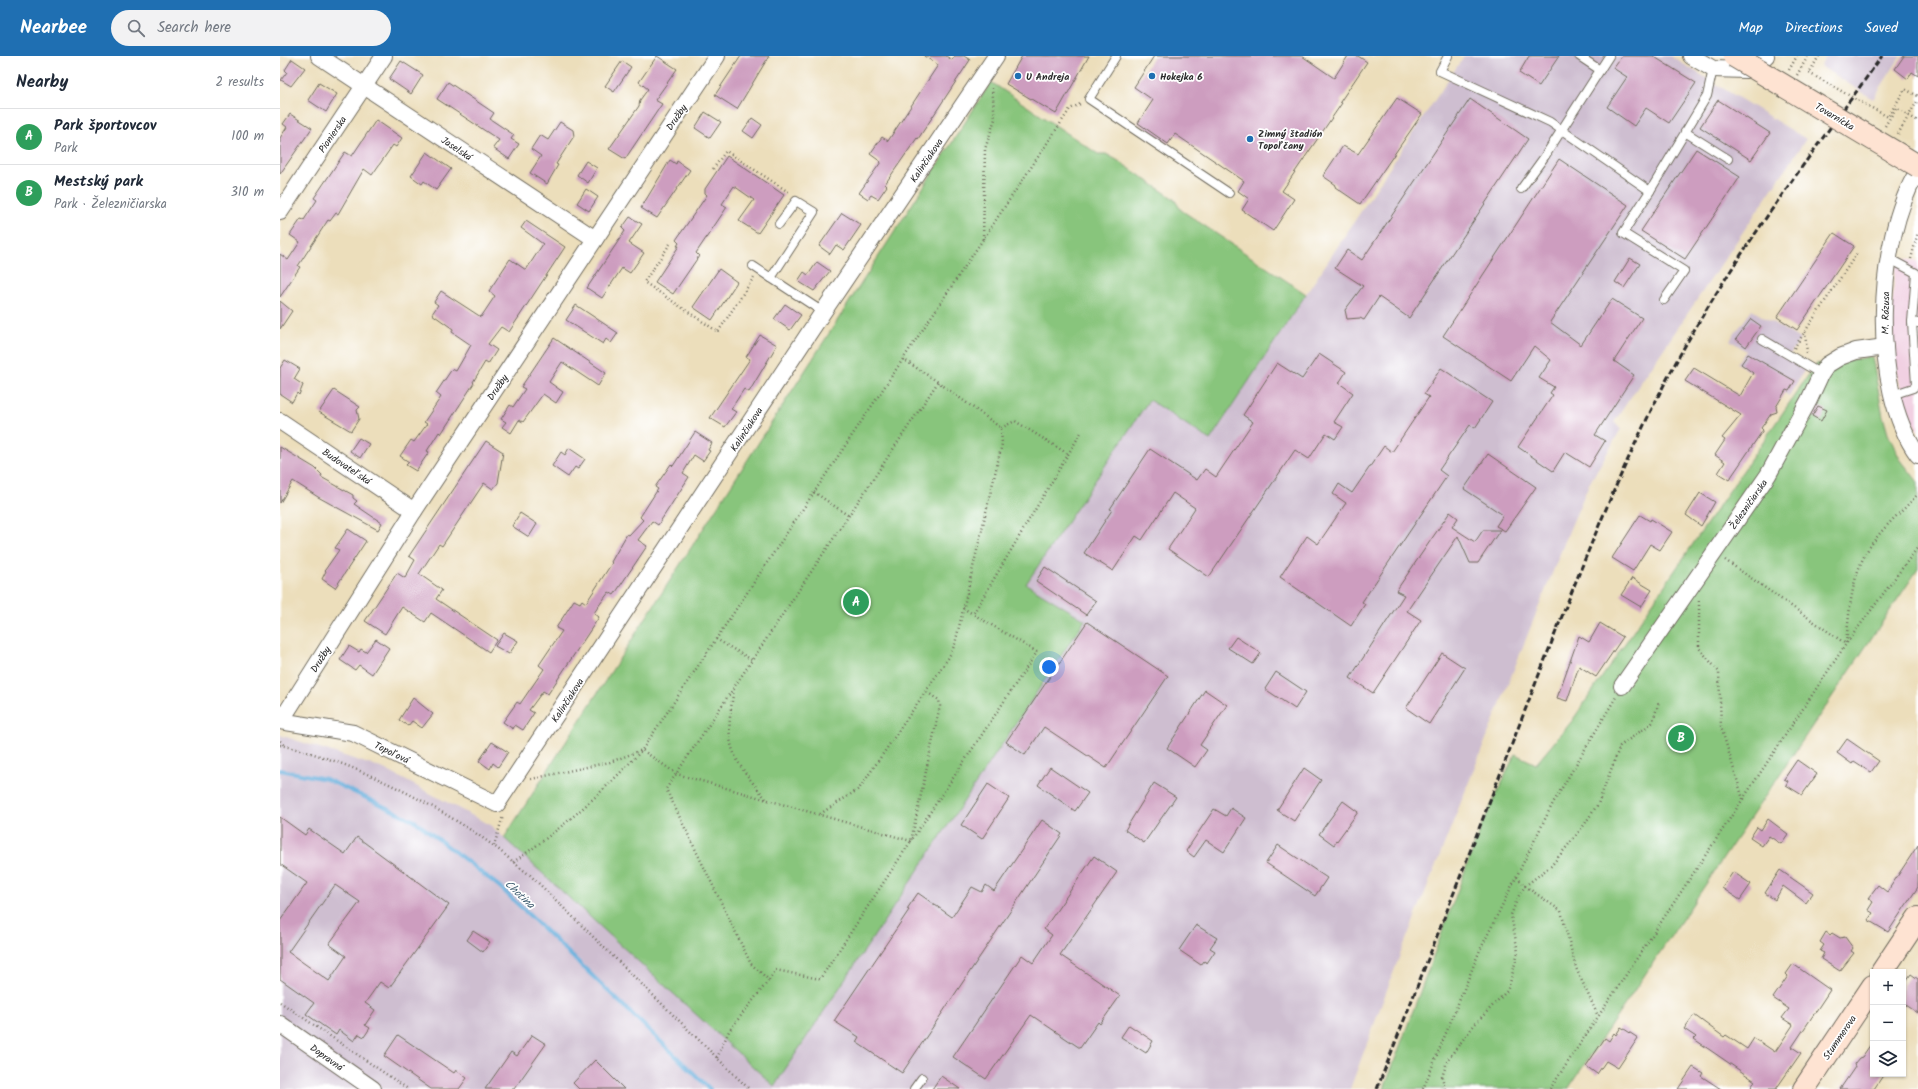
<!DOCTYPE html>
<html lang="en">
<head>
<meta charset="utf-8">
<style>
	:root { --surface:#fff; --page:#f2f2f3; --text:#1f2937; --muted:#747a83; --line:#e0e1e3; --accent:#1f6fb2 }
	body { margin:0; font-family:Kalam,sans-serif; background:var(--page); color:var(--text) }
	.controls { position:absolute; right:12px; bottom:12px; display:grid; overflow:hidden; border-radius:0px; box-shadow:0 1px 3px #0004 }
	.controls button { width:36px; height:36px; display:grid; place-items:center; padding:0; border:0; border-bottom:1px solid var(--line); background:var(--surface); color:var(--text); font:20px sans-serif }
	.you { position:absolute; left:769px; top:611px; width:14px; height:14px; margin:-10px; border:3px solid #fff; border-radius:50%; background:#1a73e8; box-shadow:0 0 0 6px #1a73e833 }
	.badge { display:grid; place-items:center; width:26px; height:26px; border-radius:50%; background:var(--accent); color:#fff; font-size:13px; font-weight:700 }
	.pin { position:absolute; translate:-50% -50%; border:2px solid #fff; box-shadow:0 1px 4px #0006 }
	.list { margin:0; padding:0; list-style:none }
	h2 { display:flex; justify-content:space-between; align-items:center; height:52px; margin:0; padding:0 16px; font-size:17px }
	h2 small { font-size:13px; font-weight:400; color:var(--muted) }
	.list li { display:grid; grid-template-columns:26px 1fr auto; gap:12px; align-items:center; box-sizing:border-box; height:56px; padding:0 16px; border-top:1px solid var(--line) }
	.list b { display:block; font-size:15px; white-space:nowrap }
	.list p { margin:0; font-size:13px; white-space:nowrap; color:var(--muted) }
	.list em { font-size:13px; font-style:normal; color:var(--muted) }
	.icon { flex:none; width:22px; height:22px; fill:none; stroke:currentColor; stroke-width:2; stroke-linecap:round; stroke-linejoin:round }
	.map { position:relative; flex:none; width:1638px; height:1033px; overflow:hidden }
	header { display:flex; align-items:center; gap:24px; box-sizing:border-box; height:56px; padding:0 20px; background:var(--accent); color:#fff }
	header strong { font-size:19px }
	nav { display:flex; gap:22px; margin-inline-start:auto; font-size:14px }
	.search { width:280px; height:36px; background:var(--page); display:flex; align-items:center; gap:10px; box-sizing:border-box; padding:0 14px; border-radius:22px; color:var(--muted); font-size:15px }
	main { display:flex }
	aside { flex:1; background:var(--surface) }
	.map>svg:first-child { display:block }
	.built { fill:#f1d0e2 }
	.industrial { fill:#cebed0 }
	.green { fill:#88c57b; stroke:#5a7853 }
	.lines { fill:none; stroke-linecap:round; stroke-linejoin:round }
	.stream { stroke:#64addc; stroke-width:4 }
	.building { fill:#cd9dbf; fill-rule:evenodd }
	.lane-casing { stroke:#6f6a5d; stroke-width:10 }
	.street-casing { stroke:#6f6a5d; stroke-width:18 }
	.secondary-casing { stroke:#6f6a5d; stroke-width:24 }
	.path { stroke:#6f6a5d; stroke-width:2.5; stroke-dasharray:1 3; stroke-linecap:butt }
	.lane { stroke:#fff; stroke-width:8 }
	.street { stroke:#fff; stroke-width:16 }
	.secondary { stroke:#fee3d2; stroke-width:22 }
	.rail { stroke:#2b2b2b; stroke-width:3; stroke-dasharray:6 3; stroke-linecap:butt }
	.secondary-bridge-casing { stroke:#6f6a5d; stroke-width:24; stroke-linecap:butt }
	.path-bridge { stroke:#6f6a5d; stroke-width:2.5; stroke-dasharray:1 3; stroke-linecap:butt }
	.secondary-bridge { stroke:#fee3d2; stroke-width:22 }
	.poi-dot { fill:#1f6fb2; stroke:#fff; stroke-width:1.5 }
	.labels { text-anchor:middle; stroke-width:3.5; stroke-linejoin:round; paint-order:stroke }
	.poi-label { font-size:10px; font-weight:bold; fill:#2b2b2b; stroke:#fff; text-anchor:start }
	.street-label { font-size:10px; fill:#2b2b2b; stroke:#fff }
	.water-label { font-size:11px; font-style:italic; fill:#425f72; stroke:#fff }
</style>
</head>
<body>
<header>
<strong>Nearbee</strong>
<div class="search"><svg class="icon" aria-label="search" viewBox="0 0 24 24"><circle cx="10" cy="10" r="6"/><path d="M15 15l6 6"/></svg>Search here</div>
<nav><a>Map</a><a>Directions</a><a>Saved</a></nav>
</header>
<main>
<aside>
<h2>Nearby<small>2 results</small></h2>
<ul class="list">
<li><span class="badge" style="background:#2e9e5b">A</span><div><b>Park športovcov</b><p>Park</p></div><em>100 m</em></li>
<li><span class="badge" style="background:#2e9e5b">B</span><div><b>Mestský park</b><p>Park · Železničiarska</p></div><em>310 m</em></li>
</ul>
</aside>
<div class="map">
<svg width="1638" height="1033" viewBox="0 0 1638 1033">
	<rect width="100%" height="100%" fill="#fff"/>
	<filter id="ink" filterUnits="userSpaceOnUse"><feTurbulence type="fractalNoise" baseFrequency=".025" numOctaves="2"/><feDisplacementMap in="SourceGraphic" scale="8" xChannelSelector="R" yChannelSelector="G"/><feConvolveMatrix kernelMatrix="1 2 1 2 8 2 1 2 1" color-interpolation-filters="sRGB"/></filter>
	<filter id="wash" filterUnits="userSpaceOnUse"><feTurbulence type="fractalNoise" baseFrequency=".012" numOctaves="4" result="noise"/><feDisplacementMap in="SourceGraphic" scale="16" xChannelSelector="R" yChannelSelector="G"/><feGaussianBlur stdDeviation="0.9" result="paint"/><feColorMatrix in="noise" values="0 0 0 0 0 0 0 0 0 0 0 0 0 0 0 0 0 1.4 0 .05"/><feComposite in="paint" operator="in"/></filter>
	<g filter="url(#wash)">
		<rect width="100%" height="100%" fill="#ecdebb"/>
		<path class="built" d="M1616,201L1638,205V376L1629,358L1614,309L1611,284L1612,254Z"/>
		<g class="industrial">
			<path d="M1184,0H1390L1526,83L1334,366L1341,373L1309,428L1289,475L1120,899L1070,1033H0V679L104,713L210,769L465,997L725,681L805,564L746,528L869,344L930,383Z"/>
			<path d="M1546,0H1621L1593,43L1540,10Z"/>
			<path d="M1472,254L1520,283L1509,300L1527,310L1509,340L1457,307L1466,295L1450,284Z"/>
		</g>
		<g class="green">
			<path d="M711,26L818,98H826L837,104L894,143L901,154L1026,238L930,384L869,344L746,528L805,564L494,1030L224,782Z"/>
			<path d="M1592,301L1603,360L1608,378L1620,403L1638,426V513L1288,1033H1104L1200,774L1235,698L1256,708L1292,665L1536,308Z"/>
		</g>
		<g class="lines">
			<path class="stream" d="M0,714L46,723L135,765L220,831L430,1033"/>
		</g>
		<g id="blocks">
			<g class="building">
				<path d="M377,0L397,13L375,44L382,48L345,103L329,93L359,50L360,44L368,33L359,26Z"/>
				<path d="M461,0H489L457,53L435,39Z"/>
				<path d="M644,0H666L672,4L675,0H684L690,4L638,83L637,82L605,128L607,130L598,143L591,139L588,143L579,137L601,106L590,98L602,81L608,85L658,9Z"/>
				<path d="M742,0H809L776,58L726,28Z"/>
				<path d="M874,0H1022L1054,22L1068,0H1078L1087,6L1060,46L1062,47L1002,135L1014,143L993,175L962,154L969,143L958,135L964,125L895,78L888,88L858,67L873,44L854,31Z"/>
				<path d="M1249,0H1279L1259,30L1239,17Z"/>
				<path d="M1342,0H1373L1416,27L1389,67L1366,52L1354,70L1327,51L1347,21L1333,12Z"/>
				<path d="M1624,0H1638V20L1632,16L1628,23L1615,13Z"/>
				<path d="M12,3L25,12L11,30L1,24L7,16L5,14Z"/>
				<path d="M121,5L143,19L131,38L109,23Z"/>
				<path d="M342,5L351,11L334,36L325,30Z"/>
				<path d="M168,26L214,57L210,63L234,79L231,83L239,88L229,103L213,92L219,84L157,43Z"/>
				<path d="M39,27L57,38L46,56L28,44Z"/>
				<path d="M1117,42L1142,58L1080,148L1055,131L1056,129L1043,120L1063,90L1078,98Z"/>
				<path d="M1190,43L1248,83L1129,262L1099,241L1084,264L1080,262L1067,263L1065,254L1083,230L1055,212L1067,194L1082,204Z"/>
				<path d="M1438,44L1490,77L1471,104L1420,71Z"/>
				<path d="M425,56L441,66L430,82L415,72Z"/>
				<path d="M10,58L32,72L0,118V82L7,71L3,68Z"/>
				<path d="M472,62L482,69L473,82L463,75Z"/>
				<path d="M96,64L122,82L116,91L113,89L92,119L84,113L58,158L56,157L50,165L48,164L18,210L20,211L0,241V198L8,204L20,186L10,179L21,163L24,164L37,144L34,142L65,96L72,100Z"/>
				<path d="M280,66L293,74L294,80L276,108L278,109L267,128L250,117L261,100L251,93L260,79L268,84Z"/>
				<path d="M1416,93L1460,121L1405,203L1361,175Z"/>
				<path d="M147,96L171,113L156,134L144,125L142,128L131,120Z"/>
				<path d="M447,100L504,139L478,177L459,165L474,144L454,130L442,148L447,151L416,197L419,200L393,238L375,226L399,190H397L399,187L396,184L427,139L425,137V133Z"/>
				<path d="M1279,103L1348,149L1270,266L1301,289L1332,243L1362,262L1334,305L1354,319L1315,379L1325,385L1309,411L1285,396L1273,415L1238,391L1273,339L1270,337L1274,331L1259,322L1271,304L1254,290L1231,325L1163,280Z"/>
				<path d="M390,104L396,108L397,105L410,114L377,162L361,152Z"/>
				<path d="M306,105L317,112L308,127L297,119Z"/>
				<path d="M306,133L318,141L309,155L297,147Z"/>
				<path d="M562,157L581,169L564,194L556,189L550,198L539,190Z"/>
				<path d="M350,161L362,168L349,187L364,197L350,217L342,212L322,242L307,232L345,175L342,172Z"/>
				<path d="M246,165L285,191L229,276L221,271L208,288L217,294L208,308L205,306L193,326L194,327L161,378L159,376L147,395L149,396L136,415L126,409L129,406L120,400L131,384L134,386L147,368L144,366L161,341L156,337L172,313L176,315L191,289L172,276L173,273L152,258L158,249L154,246L161,235L201,261L215,240L209,235L230,203L246,214L263,188L241,172Z"/>
				<path d="M1554,177L1574,190L1517,274L1497,261Z"/>
				<path d="M1350,202L1360,208L1344,232L1335,226Z"/>
				<path d="M537,206L550,215L534,235L518,225L524,216L528,219Z"/>
				<path d="M439,213L457,226L432,264L413,251Z"/>
				<path d="M0,245L12,255L0,273Z"/>
				<path d="M505,248L521,259L510,274L494,263Z"/>
				<path d="M296,249L338,277L331,287L326,283L323,288L286,264Z"/>
				<path d="M1471,263L1481,270L1466,291L1456,283Z"/>
				<path d="M480,279L497,289L469,336L464,333L451,353L456,356L445,371L430,362L470,303L466,301Z"/>
				<path d="M274,282L326,317L318,330L282,306L269,326L283,336L276,347L263,338L243,366L239,364L231,377L222,371L226,366L221,363L230,349L233,351L245,333L241,331Z"/>
				<path d="M1039,298L1066,316L1059,327L1073,337L1054,366L1063,371L1055,383L1046,377L1029,403L1015,394L929,521L888,493L915,452L893,437L862,484L856,480L833,515L804,497L832,454L830,453L870,393L917,424L925,413L936,421L973,366L963,359L997,307L1022,323Z"/>
				<path d="M1468,298L1515,325L1509,335L1506,334L1496,351L1497,356L1491,358L1481,372L1483,374L1449,424L1438,417L1445,406L1435,399L1445,384L1442,382L1461,359L1405,325L1414,312L1460,340L1473,317L1461,308Z"/>
				<path d="M5,304L20,313L14,323L23,329L19,339L17,337L12,346L0,338V312Z"/>
				<path d="M1161,312L1212,346L1195,372L1190,369L1159,414L1167,420L1082,546L1085,548L1071,570L1000,521L1027,480L1038,488L1066,447L1053,438L1059,428L1072,437L1104,390L1112,396L1149,341L1144,338Z"/>
				<path d="M54,334L80,351L77,354L79,363L71,375L39,356Z"/>
				<path d="M1538,350L1547,354L1541,365L1532,360Z"/>
				<path d="M415,376L432,387L428,394L430,395L423,405L414,399L403,417L409,421L378,469L372,465L358,484L367,490L334,539L329,536L320,548L314,557L319,561L268,638L263,635L249,654L254,657L243,674L235,669L233,673L223,666L237,646L240,648L264,613L259,609L282,575L276,572L294,544L300,547L302,544L306,547L332,507L331,506L347,478L349,479L363,464L360,461L378,433L375,431L391,408L393,410Z"/>
				<path d="M79,382L89,388L80,402L70,395Z"/>
				<path d="M206,385L223,396L218,427L213,433L204,427L162,490L159,488L139,518L162,534L156,543L217,584L209,596L151,557L145,566L122,551L105,578L85,565L117,517L125,522L135,504L129,500Z"/>
				<path d="M0,391L35,412L42,419L41,421L73,439V442L77,445L74,448L102,467L98,474L38,441L13,425L0,447Z"/>
				<path d="M289,392L305,403L298,413L295,411L288,421L272,410L281,396L285,399Z"/>
				<path d="M1208,398L1256,431L1225,475L1216,470L1223,459L1184,433Z"/>
				<path d="M1420,437L1435,446L1421,470L1406,459Z"/>
				<path d="M1170,456L1178,462L1172,471L1195,486L1203,474H1220L1198,507H1190L1178,480L1127,555L1141,564L1093,637L1070,622L1124,539L1116,535Z"/>
				<path d="M240,457L257,468L249,481L232,470Z"/>
				<path d="M1360,459L1370,465L1371,463L1392,476L1380,494L1370,488L1353,515L1332,502Z"/>
				<path d="M68,473L86,485L55,532L42,523L46,515L45,514L59,494L55,492Z"/>
				<path d="M765,511L816,545L806,559L756,525Z"/>
				<path d="M1352,522L1372,534L1361,551L1341,539Z"/>
				<path d="M807,566L888,620L826,712L764,671L745,699L726,686Z"/>
				<path d="M1320,567L1343,581L1316,621L1299,610L1287,645L1277,642L1299,580L1309,586Z"/>
				<path d="M224,577L238,585L229,598L215,590Z"/>
				<path d="M956,581L981,597L973,608L948,592Z"/>
				<path d="M96,583L109,592L92,618L79,609L75,614L60,604L69,590L79,596L81,593L86,596Z"/>
				<path d="M1162,597L1185,612L1149,668L1126,652Z"/>
				<path d="M996,616L1026,636L1015,653L985,633Z"/>
				<path d="M925,634L947,649L920,689L927,694L915,711L887,692Z"/>
				<path d="M133,642L153,658L142,672L132,665L128,670L119,664Z"/>
				<path d="M1567,683L1599,705L1591,716L1574,705L1572,708L1557,697Z"/>
				<path d="M212,686L228,696L218,711L213,707L210,713L199,705Z"/>
				<path d="M1517,704L1537,718L1522,739L1506,729L1508,725L1504,723Z"/>
				<path d="M770,711L808,737L795,755L758,729Z"/>
				<path d="M1024,712L1041,724L1014,765L997,754Z"/>
				<path d="M874,727L896,741L864,787L845,774Z"/>
				<path d="M708,728L729,742L702,783L681,769Z"/>
				<path d="M1063,745L1078,756L1054,789L1039,778Z"/>
				<path d="M951,752L966,762L944,796L926,784L914,801L906,795L934,753L946,760Z"/>
				<path d="M0,761L25,779L29,773L65,798L77,781L169,849L109,932L100,926L85,947L95,954L85,969L90,972L84,981L79,978L74,985L59,974L56,979L26,958L34,947L0,923V865L27,827L0,808ZM55,829L80,846L49,888L66,900L49,925L8,896Z"/>
				<path d="M1488,763L1508,778L1501,788L1489,780L1482,790L1470,782L1477,771L1481,774Z"/>
				<path d="M762,764L782,778L622,1017L576,986L579,981L554,965L629,854L627,853L638,837L672,861L692,831L702,836L706,829L714,835Z"/>
				<path d="M998,789L1047,822L1035,840L986,807Z"/>
				<path d="M1638,789V831L1608,876L1588,864L1593,857L1588,854L1593,846L1588,842L1598,829L1607,836Z"/>
				<path d="M814,800L837,816L780,899L840,940L820,968L818,966L800,992L751,959L706,1023L673,1001L742,899L753,907L772,879L764,873Z"/>
				<path d="M1500,814L1533,837L1526,847L1503,830L1495,844L1485,837Z"/>
				<path d="M1453,816L1471,828L1460,844L1442,832Z"/>
				<path d="M916,869L937,882L930,892L935,895L927,907L924,905L921,909L899,894Z"/>
				<path d="M193,875L210,886L203,896L187,884Z"/>
				<path d="M1546,876L1550,879L1552,877L1560,882L1565,881L1573,892L1571,895L1574,897L1560,915L1541,903L1544,897L1540,895L1544,889L1540,886Z"/>
				<path d="M1513,908L1550,934L1512,991L1521,997L1496,1033H1470L1475,1025L1414,983L1416,981L1404,973L1414,959L1444,981L1446,979L1467,993L1474,982L1495,996L1513,969L1502,962L1509,953L1493,942L1508,920L1506,918Z"/>
				<path d="M1631,918L1638,923V957L1623,947V929Z"/>
				<path d="M849,969L873,985L866,997L841,981Z"/>
				<path d="M1341,971L1358,982L1338,1012L1326,1005L1317,1018L1306,1010L1325,982L1329,985L1334,977L1336,979Z"/>
				<path d="M118,979L174,1017L176,1014L187,1022L179,1033H151L104,1000Z"/>
				<path d="M252,979L266,988L234,1033H205L231,996L237,1000Z"/>
				<path d="M1593,985V1018H1604L1594,1033H1560L1575,1011L1574,1008L1579,1002L1582,1001Z"/>
				<path d="M315,1004L344,1033H299L293,1027Z"/>
				<path d="M1413,1011L1423,1017L1421,1020L1441,1033H1398Z"/>
				<path d="M661,1020L680,1033H652Z"/>
			</g>
		</g>
	</g>
	<g filter="url(#ink)">
		<use href="#blocks" fill-opacity="0" stroke="#6f6a5d" stroke-width="1"/>
		<g class="lines">
			<g class="lane-casing">
				<g id="lane">
					<path d="M836,0L809,43L949,137"/>
					<path d="M1168,0L1160,15L1270,66L1370,135L1343,177L1404,215L1384,244"/>
					<path d="M1299,0L1320,14"/>
					<path d="M1405,76L1448,103"/>
					<path d="M1241,133L1265,100L1329,0"/>
					<path d="M1370,135L1427,40L1433,13"/>
					<path d="M499,168L516,145L534,156L491,222L543,256"/>
					<path d="M1608,202L1636,217L1632,266L1638,267"/>
					<path d="M473,210L491,222"/>
					<path d="M1632,266L1636,329"/>
					<path d="M1482,283L1541,318"/>
					<path d="M1612,339L1633,332L1638,328"/>
					<path d="M634,1033L642,1022"/>
				</g>
			</g>
			<g class="street-casing">
				<g id="street">
					<path d="M39,0L315,183"/>
					<path d="M1411,0L1433,13L1466,14L1486,0"/>
					<path d="M1638,115C1596,183 1589,332 1638,399"/>
					<path d="M0,156L104,0"/>
					<path d="M0,365L134,455"/>
					<path d="M1342,630L1488,419L1529,344L1541,318L1547,309L1560,301L1576,295L1605,291"/>
					<path d="M0,665L73,677L217,748L543,256L716,0"/>
					<path d="M1,665L134,455L437,0"/>
					<path d="M0,968L93,1033"/>
				</g>
			</g>
			<g class="secondary-casing">
				<g id="secondary">
					<path d="M1602,916L1638,862"/>
					<path d="M1524,1033L1593,930"/>
				</g>
			</g>
			<g class="path">
				<path d="M1509,14L1517,0"/>
				<path d="M1517,19L1528,0"/>
				<path d="M1605,70L1616,52L1638,65"/>
				<path d="M433,113L446,95L510,137"/>
				<path d="M703,183L705,93L715,63L712,32"/>
				<path d="M390,188L364,226L438,276L474,221"/>
				<path d="M1631,203L1638,176"/>
				<path d="M1525,276L1527,297"/>
				<path d="M1514,292L1577,197"/>
				<path d="M623,303L658,326"/>
				<path d="M721,372L735,365L788,398"/>
				<path d="M534,436L569,460"/>
				<path d="M1445,504L1566,588"/>
				<path d="M1419,545V592L1439,616L1441,671L1463,743"/>
				<path d="M683,552L693,558"/>
				<path d="M436,583L472,604"/>
				<path d="M1566,587C1570,552 1571,514 1594,485C1606,468 1624,454 1638,438"/>
				<path d="M454,633C444,691 449,698 486,743"/>
				<path d="M0,685L5,690"/>
				<path d="M0,689C73,705 154,747 214,790C226,799 237,810 250,819L469,1033"/>
				<path d="M251,723L330,706L362,694L397,718L631,785L757,596L693,558L802,375"/>
				<path d="M540,758L579,733L669,601L675,588L722,388L721,372L658,326L386,733L471,908L489,924L496,914L540,923L631,785L660,650L659,644L645,635"/>
				<path d="M214,790L223,760"/>
				<path d="M233,806C281,774 323,736 362,694L790,53L800,48"/>
				<path d="M1237,821L1245,830L1281,855L1296,912L1318,960"/>
				<path d="M0,946L128,1033"/>
				<path d="M437,1002L449,975L489,924"/>
				<path d="M1143,1033L1200,894L1273,747L1336,641"/>
				<path d="M1165,1033L1162,1021L1168,1003L1195,968L1227,935L1230,927L1238,896L1231,859L1238,841L1245,830L1271,810L1302,772L1318,748L1340,690L1372,667L1379,646"/>
				<path d="M1270,1033L1566,588L1638,491"/>
			</g>
			<use href="#lane" class="lane"/>
			<use href="#street" class="street"/>
			<use href="#secondary" class="secondary"/>
			<path class="rail" d="M1097,1033C1148,903 1199,773 1249,644C1292,535 1333,427 1387,323C1447,208 1527,105 1602,0"/>
			<g class="secondary-bridge-casing">
				<path id="secondary-bridge" d="M1454,0L1638,110"/>
			</g>
			<g class="path-bridge">
				<path d="M1539,0L1529,17L1608,61L1625,33L1638,40"/>
				<path d="M1618,78L1638,44"/>
			</g>
			<use href="#secondary-bridge" class="secondary-bridge"/>
		</g>
	</g>
	<g class="poi-dot">
		<circle cx="738" cy="20" r="4"/>
		<circle cx="872" cy="20" r="4"/>
		<circle cx="970" cy="83" r="4"/>
	</g>
	<g class="labels">
		<g class="poi-label">
			<text x="746" y="24">U Andreja</text>
			<text x="880" y="24">Hokejka 6</text>
			<text x="978" y="81">Zimný štadión<tspan x="978" dy="12">Topoľčany</tspan></text>
		</g>
		<g class="street-label">
			<text transform="translate(1555 60) rotate(31)" y="4">Tovarnícka</text>
			<text transform="translate(396 61) rotate(-56)" y="4">Družby</text>
			<text transform="translate(52 78) rotate(-56)" y="4">Pionierska</text>
			<text transform="translate(177 92) rotate(34)" y="4">Jaselská</text>
			<text transform="translate(646 104) rotate(-56)" y="4">Kalinčiakova</text>
			<text transform="translate(1605 257) rotate(-89)" y="4">M. Rázusa</text>
			<text transform="translate(217 331) rotate(-56)" y="4">Družby</text>
			<text transform="translate(466 373) rotate(-57)" y="4">Kalinčiakova</text>
			<text transform="translate(67 410) rotate(34)" y="4">Budovateľská</text>
			<text transform="translate(1468 448) rotate(-55)" y="4">Železničiarska</text>
			<text transform="translate(40 603) rotate(-58)" y="4">Družby</text>
			<text transform="translate(287 644) rotate(-57)" y="4">Kalinčiakova</text>
			<text transform="translate(112 696) rotate(26)" y="4">Topoľová</text>
			<text transform="translate(1559 981) rotate(-56)" y="4">Stummerova</text>
			<text transform="translate(47 1001) rotate(35)" y="4">Dopravná</text>
		</g>
		<g class="water-label">
			<text transform="translate(240 838) rotate(43)" y="4">Chotina</text>
		</g>
	</g>
</svg>
<div class="controls">
<button>+</button>
<button>−</button>
<button><svg class="icon" aria-label="layers" viewBox="0 0 24 24"><path d="M12 4l9 5-9 5-9-5zM3 14l9 5 9-5"/></svg></button>
</div>
<div class="you"></div>
<div class="pin badge" style="left:576px;top:546px;background:#2e9e5b">A</div>
<div class="pin badge" style="left:1401px;top:682px;background:#2e9e5b">B</div>
</div>
</main>
</body>
</html>
